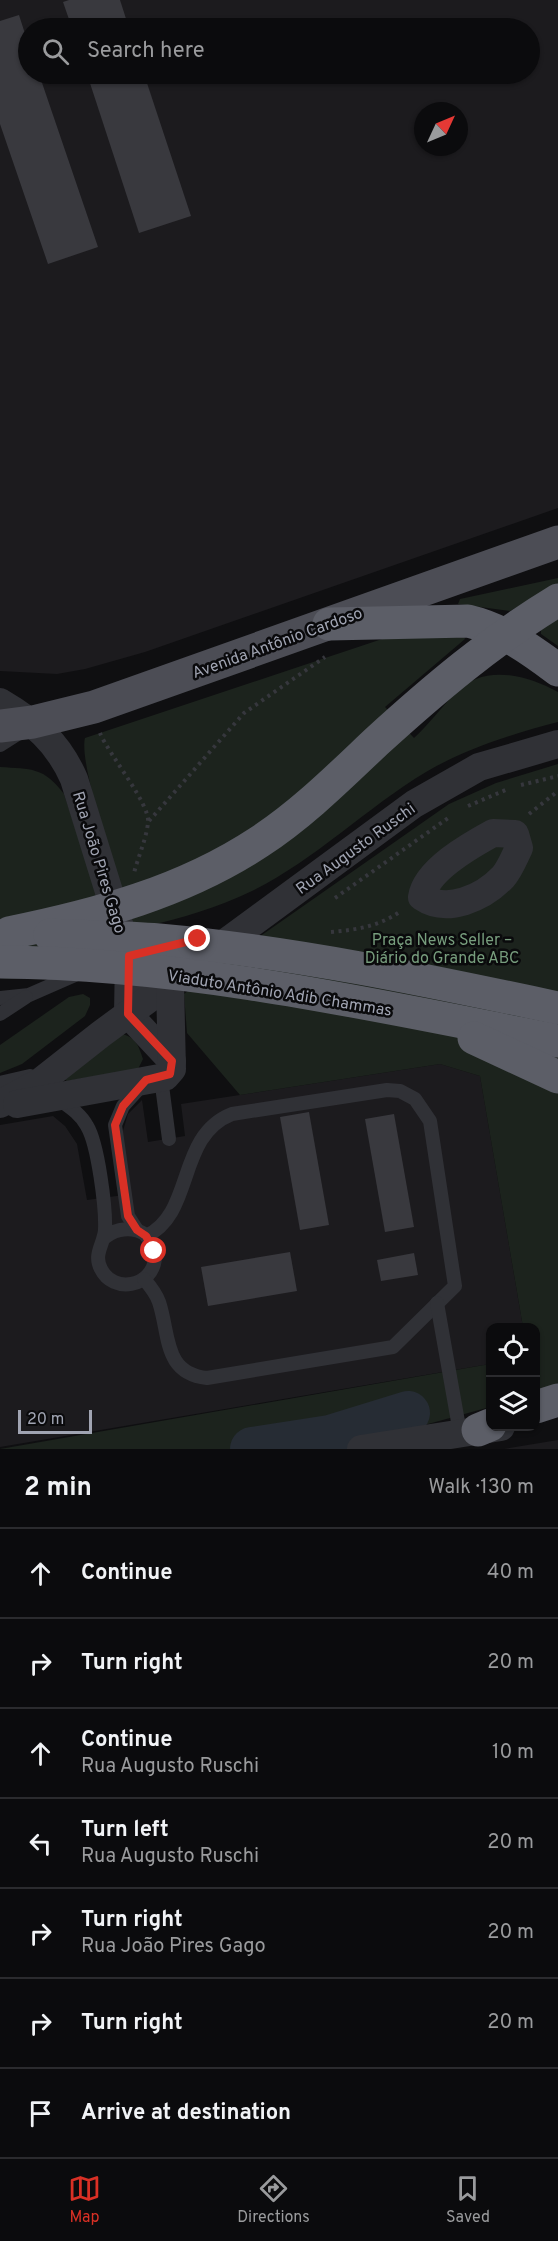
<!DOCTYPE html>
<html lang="en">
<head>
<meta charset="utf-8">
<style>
	:root { --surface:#0b0b0d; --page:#19191b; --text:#f1f3f6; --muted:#9a9b9d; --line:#2b2b2e; --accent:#d93025 }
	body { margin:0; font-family:Overpass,sans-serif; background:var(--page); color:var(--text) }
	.controls { position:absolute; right:18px; bottom:18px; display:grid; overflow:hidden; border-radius:12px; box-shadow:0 2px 4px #0004 }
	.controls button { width:54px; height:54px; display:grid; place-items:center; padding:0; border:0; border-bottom:2px solid var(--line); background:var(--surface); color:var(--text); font:30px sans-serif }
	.compass { position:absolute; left:414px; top:102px; width:54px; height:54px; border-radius:50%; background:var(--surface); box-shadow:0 2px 4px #0004; rotate:46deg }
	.scale { position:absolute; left:18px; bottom:15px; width:74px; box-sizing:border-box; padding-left:6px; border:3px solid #a0a4b2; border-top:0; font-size:16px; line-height:21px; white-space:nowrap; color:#a0a4b2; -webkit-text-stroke:4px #0a0a0c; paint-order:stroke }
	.stop { position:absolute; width:18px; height:18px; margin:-14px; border:4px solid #d93025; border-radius:50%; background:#fff }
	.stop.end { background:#d93025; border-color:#fff; box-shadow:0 2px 6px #0008 }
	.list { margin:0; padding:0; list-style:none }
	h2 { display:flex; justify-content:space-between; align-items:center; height:78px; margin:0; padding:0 24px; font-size:26px }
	h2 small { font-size:20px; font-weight:400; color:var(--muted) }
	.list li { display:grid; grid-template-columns:39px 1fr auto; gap:18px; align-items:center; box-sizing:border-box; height:90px; padding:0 24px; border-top:2px solid var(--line) }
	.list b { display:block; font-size:22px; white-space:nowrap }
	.list p { margin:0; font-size:20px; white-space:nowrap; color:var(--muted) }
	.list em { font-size:20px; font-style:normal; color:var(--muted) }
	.icon { flex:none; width:33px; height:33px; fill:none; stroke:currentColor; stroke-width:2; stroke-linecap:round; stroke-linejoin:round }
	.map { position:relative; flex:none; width:558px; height:1449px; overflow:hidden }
	.search { position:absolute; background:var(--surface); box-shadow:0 2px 4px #0004; left:18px; right:18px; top:18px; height:66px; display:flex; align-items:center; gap:15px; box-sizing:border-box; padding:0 21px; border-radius:33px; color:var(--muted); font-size:22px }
	.sheet { height:708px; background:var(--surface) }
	nav { display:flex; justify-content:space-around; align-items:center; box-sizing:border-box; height:84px; border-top:2px solid var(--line); background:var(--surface); font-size:16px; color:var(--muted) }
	nav a { display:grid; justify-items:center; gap:3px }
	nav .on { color:var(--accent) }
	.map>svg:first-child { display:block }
	.built { fill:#1c1b1e; fill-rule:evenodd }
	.green { fill:#1c231d }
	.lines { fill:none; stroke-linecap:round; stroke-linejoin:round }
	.river { stroke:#262c34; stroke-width:44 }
	.building { fill:#39393e }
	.path { stroke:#36373d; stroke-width:4; stroke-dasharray:3 4.5; stroke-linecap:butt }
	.lane { stroke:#303136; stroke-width:14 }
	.street { stroke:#303136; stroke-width:28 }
	.primary { stroke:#4c4d55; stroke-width:33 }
	.highway { stroke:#5c5e67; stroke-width:33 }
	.route { stroke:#d93025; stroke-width:8 }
	.labels { text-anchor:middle; stroke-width:5; stroke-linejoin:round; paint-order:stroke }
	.street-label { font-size:16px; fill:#a0a4b2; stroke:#0a0a0c }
	.park-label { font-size:16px; fill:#779d7d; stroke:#0a0a0c }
</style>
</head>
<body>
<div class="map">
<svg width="558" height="1449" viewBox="0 0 558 1449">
	<rect width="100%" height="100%" fill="#0f0f11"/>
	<g class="built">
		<path d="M0,0H558V508L145,652L85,669L57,674L0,671ZM28,28H530V74H28ZM423,111H459V147H423Z"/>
		<path d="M440,1064L480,1076L523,1327L490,1328V1364L0,1447V1125L53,1116L65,1126L77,1144L87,1200L131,1194L122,1134L128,1114L142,1100L148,1142L185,1136L181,1104Z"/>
		<path d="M558,1440V1449H504Z"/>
	</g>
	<g class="green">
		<path d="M558,578V584L510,611L458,604L460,599Z"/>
		<path d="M558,617V646L541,634V630Z"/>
		<path d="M463,634L465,639L385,707L414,738C429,724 441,708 455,693C484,663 526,675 558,692V722C512,734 467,748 426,772C366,808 315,860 252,891C217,908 181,918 144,927L139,928L131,920C121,886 78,765 85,738L385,638Z"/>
		<path d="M558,764V1387L536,1395V1328L523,1327L480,1076L440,1064L240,1095L187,1033L184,994L232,956L449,804L496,783Z"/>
		<path d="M0,767C31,769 44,767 64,794L112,939C78,955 38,984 0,978Z"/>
		<path d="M83,994L90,998V1005L85,1016L22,1064L0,1073V1045L69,997Z"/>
		<path d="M122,1034C136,1037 139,1047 143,1059L138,1069L67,1081L64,1079Z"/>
		<path d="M490,1364V1407L388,1435L295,1449H0Z"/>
	</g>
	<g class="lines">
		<path class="river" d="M252,1449L330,1437L408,1413"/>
	</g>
	<g class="building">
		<path d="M69,0H120L129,28H72L63,2Z"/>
		<path d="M19,15L28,43V74H39L98,247L48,264L0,124V21Z"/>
		<path d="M87,74H144L191,216L139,233Z"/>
		<path d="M309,1112L329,1225L300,1230L280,1117Z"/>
		<path d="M394,1114L414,1227L385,1232L365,1119Z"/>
		<path d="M290,1252L297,1291L208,1306L201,1267Z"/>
		<path d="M414,1253L418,1275L381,1281L377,1260Z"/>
	</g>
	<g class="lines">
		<g class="path">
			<path d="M100,733C109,755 151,805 148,823C146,840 138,857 134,873"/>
			<path d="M521,785L558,776"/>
			<path d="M468,806L508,789"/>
			<path d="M529,814L558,791"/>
			<path d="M149,821L244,713L325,657"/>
			<path d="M335,898L451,816"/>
			<path d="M331,932C356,930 380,926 401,911"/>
		</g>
		<g class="lane">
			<path d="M0,745L22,731"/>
			<path d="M0,998L29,995L77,974"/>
			<path d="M0,1014L26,997"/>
			<path d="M161,1078L169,1139"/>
			<path d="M0,1083L30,1076"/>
			<path d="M57,1098C68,1106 80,1113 87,1126C98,1144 106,1208 105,1230C104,1244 93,1254 101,1269C113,1294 152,1287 155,1259C158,1228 122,1221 103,1239"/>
			<path d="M137,1230L128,1216L115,1125L123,1106L142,1085"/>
			<path d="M144,1279C150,1286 156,1293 159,1302C170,1335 163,1373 207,1378L393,1347L455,1286L430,1121L415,1099L400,1091L387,1090L232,1114C176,1136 195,1213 146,1236"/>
			<path d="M437,1303L460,1433"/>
		</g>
		<g class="street">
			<path d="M0,702C34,722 58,742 74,779L129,956L128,1014"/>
			<path d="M493,833L515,834L519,848C514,858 510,869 503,877C483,898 447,914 422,897C426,870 471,845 493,833Z"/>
			<path d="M128,1014L172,1061"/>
			<path d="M0,1104L40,1082L101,1034L414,804L479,767L558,744"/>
			<path d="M17,1104L165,1077L172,1069L170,984"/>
			<path d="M361,1449L501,1427"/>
		</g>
		<path class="primary" d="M0,726L33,722L94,707L558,542"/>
		<g class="highway">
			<path d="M329,624L468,621C502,629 530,649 558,670"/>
			<path d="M9,933C97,915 183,892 259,842C302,814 339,777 376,742C433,690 492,640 558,600"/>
			<path d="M50,935C86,937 123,937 159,940C294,952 426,980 558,1008"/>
			<path d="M0,962C187,963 375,1005 558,1041"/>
			<path d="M474,1038L558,1077"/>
			<path d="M536,1407L558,1400"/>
			<path d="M478,1430L490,1425"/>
		</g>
	</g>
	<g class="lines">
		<path class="route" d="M154,1251L146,1236L137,1230L128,1216L115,1125L123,1106L146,1080L170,1074L172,1061L128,1014L129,956L198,939"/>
	</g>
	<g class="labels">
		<g class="street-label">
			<text transform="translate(277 642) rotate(-20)" y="6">Avenida Antônio Cardoso</text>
			<text transform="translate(355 848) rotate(-36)" y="6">Rua Augusto Ruschi</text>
			<text transform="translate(100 862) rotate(73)" y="6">Rua João Pires Gago</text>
			<text transform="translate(280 992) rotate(9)" y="6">Viaduto Antônio Adib Chammas</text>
		</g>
		<g class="park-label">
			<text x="442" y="945">Praça News Seller –<tspan x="442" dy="18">Diário do Grande ABC</tspan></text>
		</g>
	</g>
</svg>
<div class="controls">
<button><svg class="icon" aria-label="locate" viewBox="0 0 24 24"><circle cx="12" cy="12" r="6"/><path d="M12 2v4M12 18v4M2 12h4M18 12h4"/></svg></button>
<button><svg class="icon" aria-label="layers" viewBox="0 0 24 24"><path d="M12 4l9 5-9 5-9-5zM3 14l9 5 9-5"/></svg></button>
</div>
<svg class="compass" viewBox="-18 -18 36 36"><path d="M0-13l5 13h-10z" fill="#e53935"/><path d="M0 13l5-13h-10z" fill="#9a9b9d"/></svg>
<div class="scale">20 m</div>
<div class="stop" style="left:154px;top:1251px"></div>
<div class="stop end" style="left:198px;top:939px"></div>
<div class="search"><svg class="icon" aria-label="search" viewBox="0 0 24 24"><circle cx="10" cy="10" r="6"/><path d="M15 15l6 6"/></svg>Search here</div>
</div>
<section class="sheet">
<h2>2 min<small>Walk · 130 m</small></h2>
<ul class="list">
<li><svg class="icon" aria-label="ahead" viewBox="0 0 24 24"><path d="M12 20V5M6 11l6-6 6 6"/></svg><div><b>Continue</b></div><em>40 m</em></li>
<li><svg class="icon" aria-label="right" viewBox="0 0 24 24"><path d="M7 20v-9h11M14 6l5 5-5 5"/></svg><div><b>Turn right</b></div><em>20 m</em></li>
<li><svg class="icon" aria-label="ahead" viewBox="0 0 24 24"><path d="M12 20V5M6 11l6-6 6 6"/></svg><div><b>Continue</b><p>Rua Augusto Ruschi</p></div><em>10 m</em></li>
<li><svg class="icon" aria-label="left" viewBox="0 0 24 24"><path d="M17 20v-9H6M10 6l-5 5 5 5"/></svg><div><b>Turn left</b><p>Rua Augusto Ruschi</p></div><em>20 m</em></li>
<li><svg class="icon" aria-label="right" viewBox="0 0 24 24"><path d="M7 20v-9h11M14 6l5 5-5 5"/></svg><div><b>Turn right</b><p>Rua João Pires Gago</p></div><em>20 m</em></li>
<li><svg class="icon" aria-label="right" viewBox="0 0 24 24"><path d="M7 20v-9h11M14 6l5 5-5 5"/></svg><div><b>Turn right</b></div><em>20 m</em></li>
<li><svg class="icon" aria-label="arrive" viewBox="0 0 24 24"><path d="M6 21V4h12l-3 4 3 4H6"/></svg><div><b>Arrive at destination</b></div></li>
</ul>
</section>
<nav>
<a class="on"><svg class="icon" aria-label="map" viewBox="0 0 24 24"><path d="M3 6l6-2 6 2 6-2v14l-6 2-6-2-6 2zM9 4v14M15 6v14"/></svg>Map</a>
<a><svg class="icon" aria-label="directions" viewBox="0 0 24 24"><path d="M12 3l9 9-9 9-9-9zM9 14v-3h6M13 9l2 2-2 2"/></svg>Directions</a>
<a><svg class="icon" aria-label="saved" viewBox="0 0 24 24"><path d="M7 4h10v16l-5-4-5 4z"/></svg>Saved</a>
</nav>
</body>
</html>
